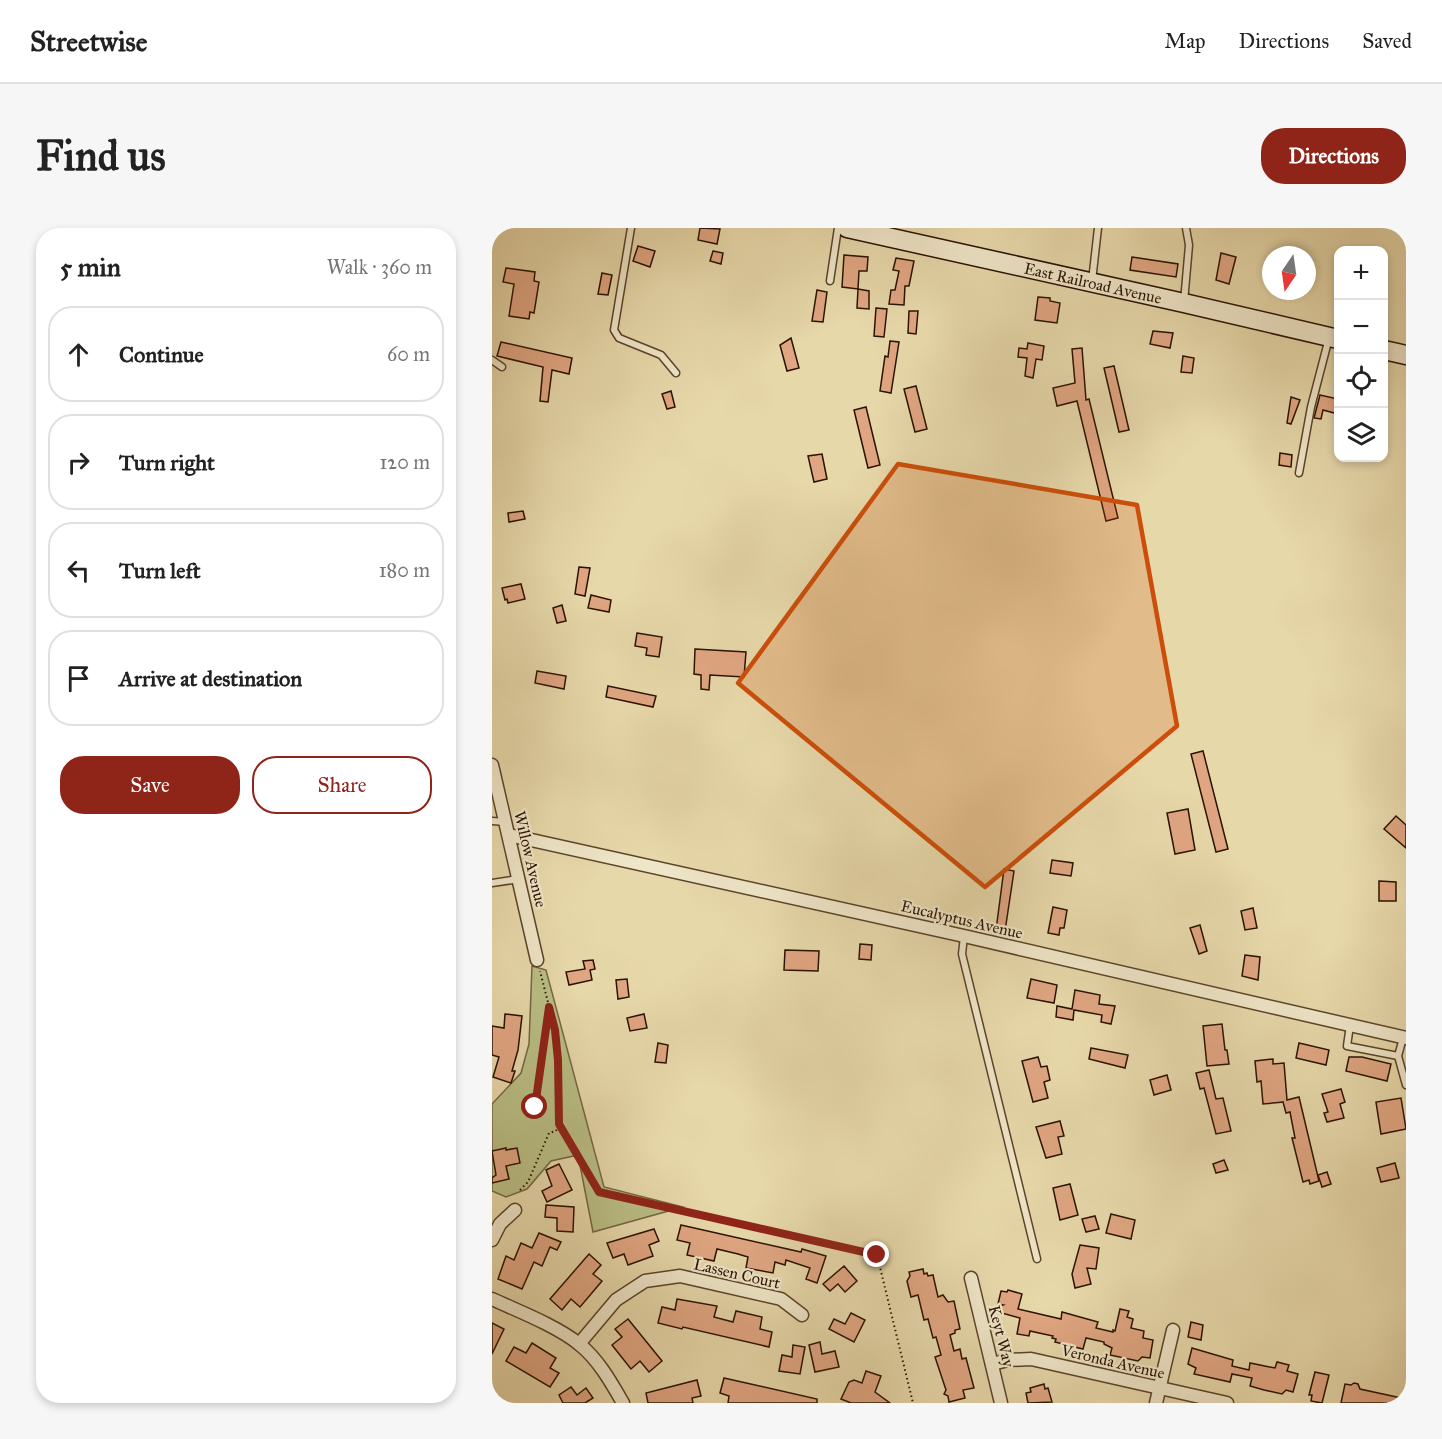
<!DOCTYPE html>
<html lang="en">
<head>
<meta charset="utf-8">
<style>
	:root { --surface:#fff; --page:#f6f6f6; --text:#222; --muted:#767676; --line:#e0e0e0; --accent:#8f2418 }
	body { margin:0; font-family:"IM FELL Great Primer",serif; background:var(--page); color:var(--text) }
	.controls { position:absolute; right:18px; top:18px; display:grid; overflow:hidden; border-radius:12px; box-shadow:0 3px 9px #0003 }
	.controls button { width:54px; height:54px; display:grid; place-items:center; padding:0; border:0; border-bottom:2px solid var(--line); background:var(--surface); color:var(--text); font:30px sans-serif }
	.compass { position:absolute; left:770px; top:18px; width:54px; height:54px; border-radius:50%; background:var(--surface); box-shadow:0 3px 9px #0003; rotate:193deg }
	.stop { position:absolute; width:18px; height:18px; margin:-14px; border:4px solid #8f2418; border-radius:50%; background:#fff }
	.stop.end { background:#8f2418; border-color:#fff; box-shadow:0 2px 6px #0008 }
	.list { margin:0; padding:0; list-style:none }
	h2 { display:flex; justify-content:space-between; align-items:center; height:78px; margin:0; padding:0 24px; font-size:26px }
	h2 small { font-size:20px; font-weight:400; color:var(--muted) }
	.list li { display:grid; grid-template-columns:39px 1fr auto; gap:18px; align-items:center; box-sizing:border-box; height:96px; margin:0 12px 12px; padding:0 12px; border:2px solid var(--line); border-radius:24px }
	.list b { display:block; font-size:22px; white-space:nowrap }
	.list em { font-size:20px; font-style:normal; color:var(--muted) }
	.actions { display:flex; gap:12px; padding:18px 24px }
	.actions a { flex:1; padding:14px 0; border:2px solid var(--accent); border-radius:24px; text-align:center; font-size:21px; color:var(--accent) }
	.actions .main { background:var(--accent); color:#fff }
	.icon { flex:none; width:33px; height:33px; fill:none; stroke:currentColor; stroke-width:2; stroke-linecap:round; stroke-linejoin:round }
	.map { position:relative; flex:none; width:914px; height:1175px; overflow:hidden; border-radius:24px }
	header { display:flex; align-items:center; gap:36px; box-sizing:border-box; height:84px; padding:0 30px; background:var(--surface); border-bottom:2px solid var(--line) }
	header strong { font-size:28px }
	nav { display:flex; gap:33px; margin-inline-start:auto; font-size:21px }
	.intro { display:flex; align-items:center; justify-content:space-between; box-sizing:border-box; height:144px; padding:0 36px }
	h1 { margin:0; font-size:42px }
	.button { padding:15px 27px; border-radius:24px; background:var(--accent); color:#fff; font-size:21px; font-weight:700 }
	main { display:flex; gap:36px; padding:0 36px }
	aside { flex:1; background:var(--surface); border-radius:24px; box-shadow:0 3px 9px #0003 }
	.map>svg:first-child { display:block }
	.green { fill:#babe85; stroke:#726842; stroke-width:1.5 }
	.building { fill:#e0a682; stroke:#2a1200; stroke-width:1.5 }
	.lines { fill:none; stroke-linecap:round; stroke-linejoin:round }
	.lane-casing { stroke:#59442a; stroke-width:9 }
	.street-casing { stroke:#59442a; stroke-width:15 }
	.secondary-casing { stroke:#2a1200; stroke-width:21 }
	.path { stroke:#2a1200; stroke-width:2; stroke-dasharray:1.5 3; stroke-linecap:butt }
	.lane { stroke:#efe6c8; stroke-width:6 }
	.street { stroke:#efe6c8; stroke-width:12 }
	.secondary { stroke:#efe6c8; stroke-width:18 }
	.route { stroke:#8f2418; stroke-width:8 }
	.marked { fill:#cc4e0a; fill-opacity:0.2; stroke:#cc4e0a; stroke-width:4.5; stroke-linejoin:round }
	.labels { text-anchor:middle; stroke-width:4.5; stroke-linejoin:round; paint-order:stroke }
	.street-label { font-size:16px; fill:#2a1200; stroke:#efe6c8 }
</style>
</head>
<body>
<header>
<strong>Streetwise</strong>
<nav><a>Map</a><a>Directions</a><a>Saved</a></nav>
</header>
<div class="intro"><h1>Find us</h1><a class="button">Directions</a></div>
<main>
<aside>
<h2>5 min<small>Walk · 360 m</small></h2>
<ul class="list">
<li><svg class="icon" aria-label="ahead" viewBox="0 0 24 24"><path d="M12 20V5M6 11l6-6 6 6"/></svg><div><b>Continue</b></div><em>60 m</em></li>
<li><svg class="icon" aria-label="right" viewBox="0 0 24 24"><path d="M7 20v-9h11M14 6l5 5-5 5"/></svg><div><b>Turn right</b></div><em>120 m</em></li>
<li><svg class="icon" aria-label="left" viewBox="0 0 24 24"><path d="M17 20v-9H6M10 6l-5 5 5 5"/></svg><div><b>Turn left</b></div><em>180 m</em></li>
<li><svg class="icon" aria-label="arrive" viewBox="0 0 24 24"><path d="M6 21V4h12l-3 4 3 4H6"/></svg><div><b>Arrive at destination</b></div></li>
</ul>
<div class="actions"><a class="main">Save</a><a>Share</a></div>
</aside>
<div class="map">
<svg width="914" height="1175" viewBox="0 0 914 1175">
	<rect width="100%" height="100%" fill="#e7d8aa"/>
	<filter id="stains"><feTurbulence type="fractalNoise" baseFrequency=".00333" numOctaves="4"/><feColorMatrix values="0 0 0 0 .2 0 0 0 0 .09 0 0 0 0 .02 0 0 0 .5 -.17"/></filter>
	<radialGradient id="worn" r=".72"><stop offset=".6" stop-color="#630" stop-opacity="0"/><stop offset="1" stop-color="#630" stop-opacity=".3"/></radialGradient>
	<path class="green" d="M40,738L54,742L112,959L191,979L101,1004L86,927L59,933L35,961L14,969L0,963V934L3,923L0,922V876L29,845L37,816Z"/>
	<g class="building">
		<path d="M208,0L228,1L225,16L206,12Z"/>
		<path d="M146,18L163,23L158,39L141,33Z"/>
		<path d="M221,23L231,25L229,36L218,33Z"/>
		<path d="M729,25L744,29L737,56L724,52Z"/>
		<path d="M352,27L376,29L375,43H367L366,61L350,59Z"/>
		<path d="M640,29L686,36L684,49L638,42Z"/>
		<path d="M404,30L422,33L417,58H413L412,77L397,76L399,62H403L407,43L401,42Z"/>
		<path d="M14,40L43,44L42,53L47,54L42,85L38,84L37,91L17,88L22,56L11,54Z"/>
		<path d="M110,45L120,47L116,67L106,66Z"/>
		<path d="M366,61L377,63V81L365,80Z"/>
		<path d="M325,62L335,64L331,94L320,93Z"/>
		<path d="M546,69L558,70V73L568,75L565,95L543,92Z"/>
		<path d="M384,80L395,81L392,109L382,108Z"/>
		<path d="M417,83H426L424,106L416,105Z"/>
		<path d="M661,103L681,105L678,120L658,116Z"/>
		<path d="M299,110L307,140L295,143L288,117Z"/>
		<path d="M398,113L407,114L399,165L388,163L393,128L396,129Z"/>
		<path d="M9,114L80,130L77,146L60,142L56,174L48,173L51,139L5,128Z"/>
		<path d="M536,115L552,118L550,132L544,131L541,150L533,148L535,130L526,129L527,120L535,121Z"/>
		<path d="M590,120L594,172L597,171L626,290L614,293L585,173L565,178L561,160L583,155L580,121Z"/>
		<path d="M691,128L702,130L700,145L689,144Z"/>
		<path d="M622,138L637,202L627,204L612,140Z"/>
		<path d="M424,158L435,201L423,204L412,161Z"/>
		<path d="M179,163L183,179L175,181L170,166Z"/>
		<path d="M828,167L846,171V186L831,182L829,191L822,190Z"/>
		<path d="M799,169L808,172L799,196L795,195Z"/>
		<path d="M374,179L388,237L376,240L362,182Z"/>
		<path d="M788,225L800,227L799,239L787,237Z"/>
		<path d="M330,226L335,251L322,254L316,228Z"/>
		<path d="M31,283L33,291L17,294L16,285Z"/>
		<path d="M87,339L98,340L93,368L83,366Z"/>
		<path d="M29,356L33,371L16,375L15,371L13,372L10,360Z"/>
		<path d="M99,367L119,372L117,384L96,380Z"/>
		<path d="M70,377L74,393L65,395L61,380Z"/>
		<path d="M145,405L170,409L167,429L154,427L155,420L143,418Z"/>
		<path d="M203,421L254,424L252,449L218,447L217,462L209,461V447L202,446Z"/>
		<path d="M45,443L74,448L72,461L43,455Z"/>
		<path d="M116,458L164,468L161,479L114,469Z"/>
		<path d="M711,523L736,621L724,624L699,526Z"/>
		<path d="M696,581L703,622L683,626L675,585Z"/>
		<path d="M904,588L914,597V620L892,601Z"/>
		<path d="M560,632L581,635L579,648L558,645Z"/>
		<path d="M512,641L522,643L513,703L504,702Z"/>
		<path d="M887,653L904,654V673H887Z"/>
		<path d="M561,679L575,682L572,700H568L567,707L556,705Z"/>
		<path d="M761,680L765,700L753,702L749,683Z"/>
		<path d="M708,697L715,723L707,726L698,700Z"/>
		<path d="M368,716L380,717L379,732L367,731Z"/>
		<path d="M293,722L327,723L326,743L292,742Z"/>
		<path d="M753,727L768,729L766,752L750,748Z"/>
		<path d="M101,732L103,741L98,742L100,752L77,757L74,744L93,741L91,733Z"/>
		<path d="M135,751L137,769L126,771L124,752Z"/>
		<path d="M539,751L565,757L562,775L535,770Z"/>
		<path d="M583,762L608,767L607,776L623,778L619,796L609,794L610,787L582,782L581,792L564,789L565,778L580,781Z"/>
		<path d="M13,786L30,788L26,822L20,843H23L19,855L1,849L7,829L0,827V798L12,800Z"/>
		<path d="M152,786L155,800L138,803L135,790Z"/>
		<path d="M730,796L733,822H735L737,836L715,838L711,798Z"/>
		<path d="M166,815L176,817L174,835L163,834Z"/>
		<path d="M807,815L837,822L834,837L804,830Z"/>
		<path d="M599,820L636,827L633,840L597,831Z"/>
		<path d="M546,829L549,839L555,838L558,852L552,854L556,870L541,874L530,833Z"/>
		<path d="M857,829H870L899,836L895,853L854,843Z"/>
		<path d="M781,831V836L792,835L795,872L807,869L827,953L818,956L817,952L811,954L800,910H803L798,884L794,885L791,874H792L771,876L769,853L765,854L763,833Z"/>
		<path d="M717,842L724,871L731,870L739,903L724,906L712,860L708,861L704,845Z"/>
		<path d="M675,847L679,862L662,867L658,852Z"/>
		<path d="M849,861L853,874L848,876L852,890L835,894L832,885L836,884L830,866Z"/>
		<path d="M909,870L914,901L889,906L884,874Z"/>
		<path d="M568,893L572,908L566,909L570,926L554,930L544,899Z"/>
		<path d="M14,920V922L25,920L28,935L14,938L17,951L0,955V950L4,947L0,923Z"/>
		<path d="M732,932L736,942L724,945L721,936Z"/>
		<path d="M903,935L907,950L889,954L885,940Z"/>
		<path d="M67,936L80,962L55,974L50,963L60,958L54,942Z"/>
		<path d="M835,944L839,956L830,959L826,947Z"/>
		<path d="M578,956L586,987L568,992L561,960Z"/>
		<path d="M54,977L82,979L81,1004L65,1003V990L53,989Z"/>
		<path d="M619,986L643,992L639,1011L614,1005Z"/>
		<path d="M603,988L607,1001L594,1004L590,991Z"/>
		<path d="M189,997L309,1024L310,1021L334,1028L325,1055L314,1051L318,1040L294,1032L293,1037L283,1034L281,1045L254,1040L256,1029L246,1026L225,1021L222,1033L195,1027L198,1015L185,1012Z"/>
		<path d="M162,1001L167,1013L157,1017L161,1028L136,1037L132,1026L121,1030L115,1015Z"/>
		<path d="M47,1005L69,1014L65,1022L58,1019L50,1038L42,1034L30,1061L6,1051L14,1028L22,1032L29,1015L40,1020Z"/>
		<path d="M588,1017L607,1020L604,1041L595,1040L599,1056L583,1060L580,1046Z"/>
		<path d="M97,1026L109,1037L101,1046L110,1053L88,1079L79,1071L70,1082L58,1071Z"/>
		<path d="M352,1038L365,1053L353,1064L346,1056L338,1063L331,1056Z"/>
		<path d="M431,1041L432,1046L435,1045L436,1048L441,1047L446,1069L451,1067L456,1074L462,1073L468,1101L463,1102V1105L458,1107L462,1123L468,1121L470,1131L474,1130L482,1160L471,1162L473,1170L457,1174L456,1168L452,1166L454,1162L443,1129L449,1127L444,1109L441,1110L436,1091L432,1092L426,1067L419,1069L415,1053L418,1048L417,1044Z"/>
		<path d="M516,1062L530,1066L526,1081L569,1091L570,1084L606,1094L604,1100L621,1104V1102L623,1103L628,1081L637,1083L635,1089L641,1091L639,1100L652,1103L651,1110L661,1112L658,1130L650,1129L646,1133L618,1127L620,1120L612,1116V1114L594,1110L591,1121L563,1114L564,1111L560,1110L561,1108L547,1105L538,1103L537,1108L525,1106L528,1090L506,1084L508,1078L511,1077L506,1076L509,1063L515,1064Z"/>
		<path d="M185,1071L225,1078L222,1089L241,1094L244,1083L270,1089L268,1101L280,1104L277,1119L191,1099L190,1101L166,1095L170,1079L183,1082Z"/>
		<path d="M359,1085L373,1092L362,1114L337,1101L342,1091L353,1096Z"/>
		<path d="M136,1091L170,1133L157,1144L148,1133L139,1141L120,1117L130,1109L123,1101Z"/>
		<path d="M699,1094L711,1097L709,1112L696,1109Z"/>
		<path d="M0,1095L12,1101L0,1126Z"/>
		<path d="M328,1114L330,1126L343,1123L347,1139L323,1144L317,1117Z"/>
		<path d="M40,1115L64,1130L58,1140L67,1145L58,1159L14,1133L22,1119L34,1125Z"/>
		<path d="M301,1117L313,1119L308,1146L287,1143L290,1127L300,1129Z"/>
		<path d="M700,1120L741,1132L740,1138L757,1142L758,1135L783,1140L785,1134L797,1137L795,1143L806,1146L801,1164L794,1162L790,1166L772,1162L758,1158L760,1150L740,1146L738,1154L702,1146L704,1140L696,1136Z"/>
		<path d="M374,1143L389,1148L383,1164L398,1175H359L349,1171L357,1154L362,1152L370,1155Z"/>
		<path d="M823,1144L837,1147L830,1175L819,1173L820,1167H817Z"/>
		<path d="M232,1150L325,1171V1175H236L237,1168L228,1165Z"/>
		<path d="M205,1152L209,1168L200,1170L201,1175H156L154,1165Z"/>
		<path d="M862,1155L866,1156L868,1161L914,1171V1175H849L853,1156L859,1157Z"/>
		<path d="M552,1156L553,1161L556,1160L560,1174L536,1175L534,1165L539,1164L538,1160Z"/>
		<path d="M79,1159L85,1167L94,1160L101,1170L93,1175H71L67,1167Z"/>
	</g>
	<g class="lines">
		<g class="lane-casing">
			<g id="lane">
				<path d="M139,0L122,102L127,110L169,127L184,145"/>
				<path d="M338,53L346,0"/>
				<path d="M600,53L606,0"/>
				<path d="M692,74L697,17L694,0"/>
				<path d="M0,132L10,139"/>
				<path d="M807,245L819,179L837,110"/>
				<path d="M0,593L14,594"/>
				<path d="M0,655L27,651"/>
				<path d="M472,708L470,726L545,1031"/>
				<path d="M858,797L855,818L906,828"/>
				<path d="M911,810L906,828L914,857"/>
			</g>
		</g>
		<g class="street-casing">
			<g id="street">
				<path d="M0,537L45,732"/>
				<path d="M17,607L472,708L914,810"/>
				<path d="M0,1012L8,996L23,982"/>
				<path d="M479,1050L509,1175"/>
				<path d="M0,1071C26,1083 65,1098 87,1116C106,1131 119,1154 131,1175"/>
				<path d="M87,1116L124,1072L153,1053L188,1048L289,1071L310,1087"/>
				<path d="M500,1136L516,1132L539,1131L735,1175"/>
				<path d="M664,1175L681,1102"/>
			</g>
		</g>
		<g class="secondary-casing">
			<g id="secondary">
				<path id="s1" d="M355,0L692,75L846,111"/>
				<path d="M892,122L914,127"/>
			</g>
		</g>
		<g class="path">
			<path d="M43,879L57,781"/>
			<path d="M67,896L107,964L385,1027L421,1175"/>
			<path d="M28,962L36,954L57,905L64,903L67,896L66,832L63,802L48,743"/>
		</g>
		<use href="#lane" class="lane"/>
		<use href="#street" class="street"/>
		<use href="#secondary" class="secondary"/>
	</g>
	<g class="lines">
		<path class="route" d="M43,879L57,779L63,802L66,832L67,896L107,964L385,1027"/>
	</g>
	<path class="marked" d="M406,236L645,277L685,498L493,659L246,455Z"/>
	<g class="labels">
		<g class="street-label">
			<text dy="6" stroke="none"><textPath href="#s1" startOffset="252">East Railroad Avenue</textPath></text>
			<text transform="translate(39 631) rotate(77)" y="6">Willow Avenue</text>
			<text transform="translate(470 691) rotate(13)" y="6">Eucalyptus Avenue</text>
			<text transform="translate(245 1045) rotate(13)" y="6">Lassen Court</text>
			<text transform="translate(510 1108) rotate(76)" y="6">Keyt Way</text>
			<text transform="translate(621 1133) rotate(13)" y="6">Veronda Avenue</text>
		</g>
	</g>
	<rect width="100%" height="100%" filter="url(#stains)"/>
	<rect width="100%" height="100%" fill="url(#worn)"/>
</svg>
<div class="controls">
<button>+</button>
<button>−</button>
<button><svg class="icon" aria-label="locate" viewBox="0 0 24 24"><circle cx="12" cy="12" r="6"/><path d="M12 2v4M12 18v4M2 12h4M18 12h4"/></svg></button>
<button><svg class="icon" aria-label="layers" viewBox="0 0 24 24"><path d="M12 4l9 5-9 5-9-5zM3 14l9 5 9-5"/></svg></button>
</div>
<svg class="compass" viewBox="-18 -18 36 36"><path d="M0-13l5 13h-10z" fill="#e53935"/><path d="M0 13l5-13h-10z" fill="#767676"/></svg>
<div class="stop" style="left:43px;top:879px"></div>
<div class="stop end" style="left:385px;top:1027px"></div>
</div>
</main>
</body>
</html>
